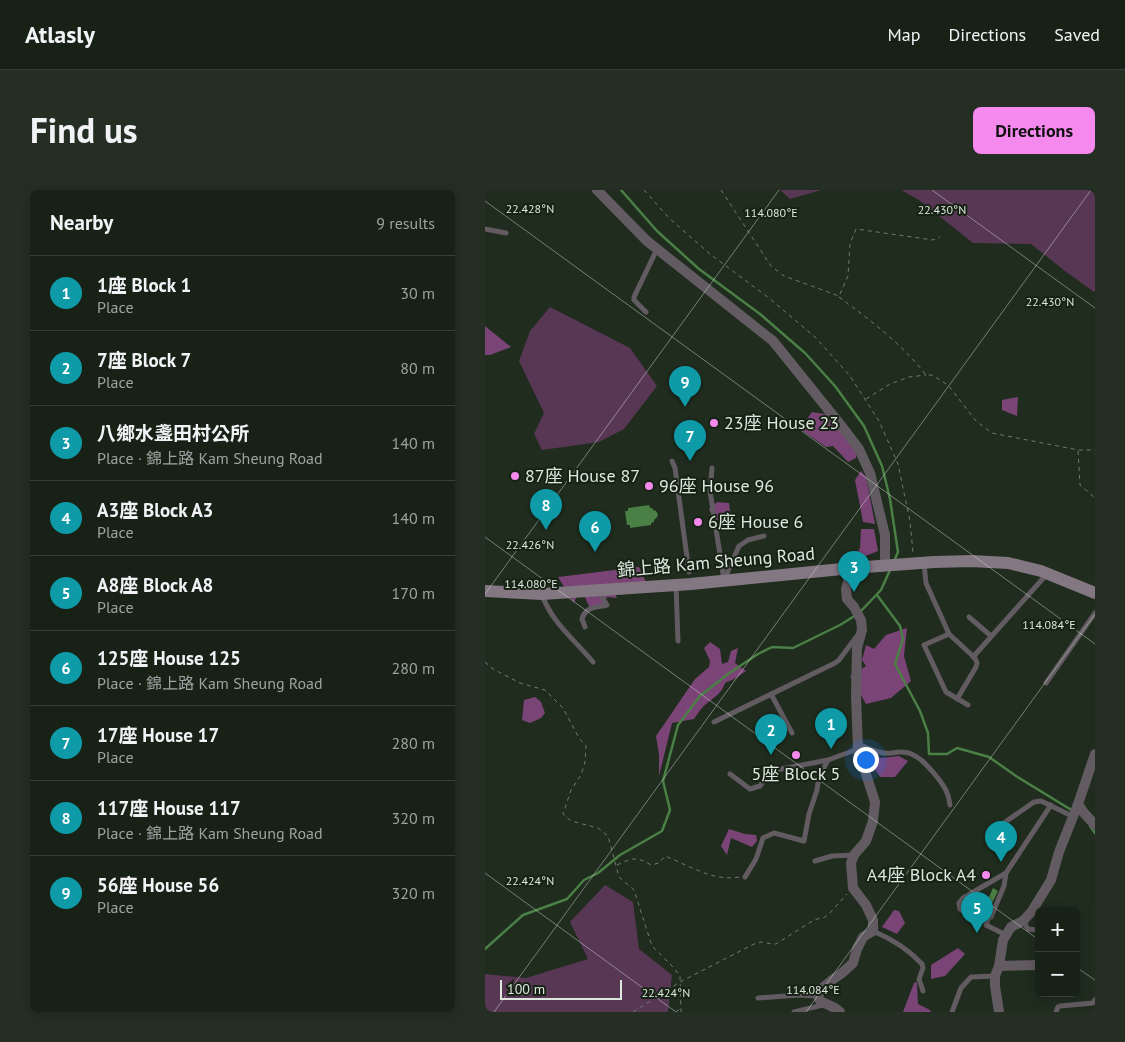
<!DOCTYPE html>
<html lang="en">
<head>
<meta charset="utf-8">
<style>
	:root { --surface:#172116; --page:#242e23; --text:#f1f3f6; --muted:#9ea3a1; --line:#363e35; --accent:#f689ee }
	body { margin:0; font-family:"PT Sans","Noto Sans TC",sans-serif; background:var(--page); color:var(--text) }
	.controls { position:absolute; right:15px; bottom:15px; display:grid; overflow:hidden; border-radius:8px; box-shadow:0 2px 12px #0003 }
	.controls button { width:45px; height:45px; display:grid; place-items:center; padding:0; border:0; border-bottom:1px solid var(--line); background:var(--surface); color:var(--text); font:25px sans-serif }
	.scale { position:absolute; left:15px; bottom:12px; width:122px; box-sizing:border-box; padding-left:5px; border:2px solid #dee7dd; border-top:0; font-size:14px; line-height:18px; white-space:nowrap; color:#dee7dd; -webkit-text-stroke:4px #162214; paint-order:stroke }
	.you { position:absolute; left:380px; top:569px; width:18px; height:18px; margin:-12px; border:4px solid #fff; border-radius:50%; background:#1a73e8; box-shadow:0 0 0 8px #1a73e833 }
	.badge { display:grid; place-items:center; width:32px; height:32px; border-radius:50%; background:var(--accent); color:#fff; font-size:16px; font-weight:700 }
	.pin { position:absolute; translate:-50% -41px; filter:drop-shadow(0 1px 2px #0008) }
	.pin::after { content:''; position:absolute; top:26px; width:18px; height:15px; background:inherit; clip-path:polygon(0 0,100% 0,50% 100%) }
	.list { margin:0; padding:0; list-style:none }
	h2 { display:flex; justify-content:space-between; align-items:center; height:65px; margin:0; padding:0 20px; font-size:21px }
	h2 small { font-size:16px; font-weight:400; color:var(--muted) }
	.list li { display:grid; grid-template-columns:32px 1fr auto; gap:15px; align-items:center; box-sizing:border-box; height:75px; padding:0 20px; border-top:1px solid var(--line) }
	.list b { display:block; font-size:19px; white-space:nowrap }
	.list p { margin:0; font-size:16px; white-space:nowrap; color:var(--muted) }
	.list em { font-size:16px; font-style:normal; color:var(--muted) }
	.map { position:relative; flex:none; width:610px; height:822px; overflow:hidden; border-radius:8px }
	header { display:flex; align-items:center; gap:30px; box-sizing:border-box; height:70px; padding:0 25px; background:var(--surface); border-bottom:1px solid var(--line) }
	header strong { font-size:24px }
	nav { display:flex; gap:28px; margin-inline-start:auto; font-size:18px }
	.intro { display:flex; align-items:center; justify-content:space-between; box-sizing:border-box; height:120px; padding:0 30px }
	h1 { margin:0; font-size:35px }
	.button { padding:12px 22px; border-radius:8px; background:var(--accent); color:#111; font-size:18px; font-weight:700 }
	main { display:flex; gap:30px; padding:0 30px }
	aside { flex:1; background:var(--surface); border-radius:8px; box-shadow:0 2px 12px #0003 }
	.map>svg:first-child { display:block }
	.green { fill:#583755 }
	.forest { fill:#7b4477 }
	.water { fill:#4a7f45 }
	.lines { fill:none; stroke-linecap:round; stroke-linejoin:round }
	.stream { stroke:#4a7f45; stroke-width:2.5 }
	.path { stroke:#6f7b6e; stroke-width:1; stroke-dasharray:4 4; stroke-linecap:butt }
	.lane { stroke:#625b61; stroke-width:5 }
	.street { stroke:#625b61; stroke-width:10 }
	.secondary { stroke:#837782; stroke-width:12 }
	.ticks { fill:none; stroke:#dee7dd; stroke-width:1; stroke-opacity:0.45 }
	.poi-dot { fill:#f689ee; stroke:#162214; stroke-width:2 }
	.labels { text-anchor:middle; stroke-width:4; stroke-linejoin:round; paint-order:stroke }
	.poi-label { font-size:18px; fill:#dee7dd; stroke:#162214; text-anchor:start }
	.street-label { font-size:18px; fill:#dee7dd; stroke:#162214 }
	.ticks-label { font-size:12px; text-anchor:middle; fill:#dee7dd; stroke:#162214; stroke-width:4; stroke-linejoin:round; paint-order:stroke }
</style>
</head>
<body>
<header>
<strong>Atlasly</strong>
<nav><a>Map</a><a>Directions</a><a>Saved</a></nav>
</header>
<div class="intro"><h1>Find us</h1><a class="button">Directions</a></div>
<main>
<aside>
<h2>Nearby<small>9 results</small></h2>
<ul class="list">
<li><span class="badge" style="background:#0f9aa8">1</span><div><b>1座 Block 1</b><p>Place</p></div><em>30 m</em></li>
<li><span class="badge" style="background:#0f9aa8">2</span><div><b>7座 Block 7</b><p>Place</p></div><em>80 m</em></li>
<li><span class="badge" style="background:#0f9aa8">3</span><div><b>八鄉水盞田村公所</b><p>Place · 錦上路 Kam Sheung Road</p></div><em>140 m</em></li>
<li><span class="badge" style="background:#0f9aa8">4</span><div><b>A3座 Block A3</b><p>Place</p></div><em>140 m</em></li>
<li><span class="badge" style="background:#0f9aa8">5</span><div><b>A8座 Block A8</b><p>Place</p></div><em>170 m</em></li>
<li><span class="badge" style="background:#0f9aa8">6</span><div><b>125座 House 125</b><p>Place · 錦上路 Kam Sheung Road</p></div><em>280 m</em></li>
<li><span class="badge" style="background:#0f9aa8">7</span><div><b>17座 House 17</b><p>Place</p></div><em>280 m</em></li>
<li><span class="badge" style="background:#0f9aa8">8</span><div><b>117座 House 117</b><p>Place · 錦上路 Kam Sheung Road</p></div><em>320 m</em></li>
<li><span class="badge" style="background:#0f9aa8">9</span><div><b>56座 House 56</b><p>Place</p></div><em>320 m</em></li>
</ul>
</aside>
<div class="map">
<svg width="610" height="822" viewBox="0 0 610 822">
	<rect width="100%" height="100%" fill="#1f2c1e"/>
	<g class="green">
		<path d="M295,0H336L305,9Z"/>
		<path d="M416,0H610V101L609,102L580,81L546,54L488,53L434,10Z"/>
		<path d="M65,117L145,158L172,196L139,239L114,252L57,260L49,244L59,223L34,171L45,141Z"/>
		<path d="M120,695L148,712L154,759L187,785L183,822H0V784L41,788L103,769L85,732Z"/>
	</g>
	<g class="forest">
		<path d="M0,136L26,157L5,165H0Z"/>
		<path d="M533,207L532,226L517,220V210Z"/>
		<path d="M327,222L353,226L373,250L371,268L363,272L348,256L341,257L315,239Z"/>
		<path d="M376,281L381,287L390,334L378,332L370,290Z"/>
		<path d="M232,312L244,313L246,330H229L224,319Z"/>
		<path d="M376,339H389L393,361L368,371L375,358Z"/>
		<path d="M154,377L161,392L126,394L132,408L122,407L118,415L105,418L95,397L89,413L73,387Z"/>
		<path d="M422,438L419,466L426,491L406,508L381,514L365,486L381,476L377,470L381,455L389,459L401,445Z"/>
		<path d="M225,452L235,459L237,474L243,472L246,461L253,458L250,473L261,481L251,488L240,493C235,507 226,508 217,518C214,521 212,525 209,529L187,533L174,586V565L171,546L210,489L224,477L225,471L219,458Z"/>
		<path d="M50,507L56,512L60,523L56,528L45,533L37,530L39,510Z"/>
		<path d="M379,562L396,568L414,566L423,571L410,587H395L390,579L374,574Z"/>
		<path d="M244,639L260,644L271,645L272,651L267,657L246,648L242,665L236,656Z"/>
		<path d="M409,720L414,721L420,733L412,744L397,737Z"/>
		<path d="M473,758L480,764L460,786L446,789V775Z"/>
		<path d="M432,792L433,814L445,820L446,822H418L429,793Z"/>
	</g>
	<g class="water">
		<path d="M164,315L165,318H167L168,320C171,320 173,323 173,326L169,330V332L166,333V335L145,338V335H142L140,321H143V318Z"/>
		<path d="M508,698L513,701L501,726L489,720L497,704L504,707Z"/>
	</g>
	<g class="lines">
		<g class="stream">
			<path d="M136,0L172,41L214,79L275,124L320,163L350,196L379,236L397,276L405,309L413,362L409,371"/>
			<path d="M392,405L415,436L418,449L410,474L435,521L443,543L444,564H462L472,558L504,567L531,586L588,621"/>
			<path d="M375,422L396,400L405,380"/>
			<path d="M605,636L610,643"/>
			<path d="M0,759L38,725L82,709L99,690L113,683L135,665L177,641L185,620L178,591L193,535L215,506L243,484L273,464L287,457L308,458L355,435L371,425"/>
		</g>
		<g class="path">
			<path d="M159,0L184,28L225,64L284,108L330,147L365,186L394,231L413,274L425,331L428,363"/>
			<path d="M236,0L286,76L299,86L354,106L363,86L365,54L371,39L448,50L455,47"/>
			<path d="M354,107C385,130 417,154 441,185H447L463,195L491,231L507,243L593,260H610"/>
			<path d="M381,209L405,194L424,187L441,185"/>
			<path d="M593,261L595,295L610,308"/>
			<path d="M0,472L8,479L35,493L60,500L78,518L94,548L101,556L100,572L96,585L86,600L78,624L86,631L113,638L123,646L134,687L149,700L167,756L188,777L195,786L196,822"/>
			<path d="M132,675C147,668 151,666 166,675L174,673L180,666C203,675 229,692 254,687"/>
			<path d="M148,822L195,792L269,754L276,752L288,754H291L329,730L340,727L344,724L362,704"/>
			<path d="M191,822L195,819"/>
		</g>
		<g class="lane">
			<path d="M0,39L21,43"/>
			<path d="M161,122L149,110V107L172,59"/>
			<path d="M187,271L190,278L204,382"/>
			<path d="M227,278L225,301L239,390"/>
			<path d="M439,374L441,393L464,444L490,468L492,473L491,477L472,509"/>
			<path d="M239,390L254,356L263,350L279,346"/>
			<path d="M191,395L193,451"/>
			<path d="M57,405C68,434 89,449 108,472"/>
			<path d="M484,427L506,446"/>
			<path d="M100,437L97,429C101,416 110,418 122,415L114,402"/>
			<path d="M464,444L439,455L461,502L483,515"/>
			<path d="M488,467L562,384"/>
			<path d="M561,493L610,423"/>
			<path d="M286,504L307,543"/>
			<path d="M229,532L350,473L354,470L372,446"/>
			<path d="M373,554C382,558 390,562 399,563C405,564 409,562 415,562C431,561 443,576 452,587C459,596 464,603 465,615"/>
			<path d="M245,584L265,599L275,596L286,581L343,570"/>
			<path d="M513,637L549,612L556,611L587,626"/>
			<path d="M330,671L347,666L369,665"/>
			<path d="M521,683L478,708L474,713L475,719C484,725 497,734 506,727L519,696L521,683L566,615"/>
			<path d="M260,687L271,669L278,648L289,643L319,651L324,624L332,600L334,587L343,570L373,559"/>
			<path d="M503,729L501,735L521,745"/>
			<path d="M538,731L543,739L552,740L554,739"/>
			<path d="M388,741C407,749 423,759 437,774L438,778L434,789L438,801"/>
			<path d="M273,808L314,805L333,806"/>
			<path d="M309,822L338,815"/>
			<path d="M467,822L476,798L486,787L510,786"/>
			<path d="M571,822L573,817L575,816L608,813L610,810"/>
		</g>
		<g class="street">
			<path d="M112,0L162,51L288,151L358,238L374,259L385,283L400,345V376"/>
			<path d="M593,614L599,623L610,635"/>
			<path d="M514,776L554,775"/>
			<path d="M355,822L350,818L335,811L333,806L335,800L347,790L357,783L368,773L372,759L378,747L388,741V730L381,715L368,698L366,673L369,665L381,651L388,631L390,612L373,559L371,506L372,458L377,440L376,430L369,417L362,409L361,399L367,378"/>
			<path d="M514,822L510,796V786L514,776L518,750L526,737L538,731L547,721L566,690L574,662L593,614L610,564"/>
		</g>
		<path class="secondary" d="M0,401L57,404L206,394L367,378L449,372L486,371L523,373L556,381L610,403"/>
	</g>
	<path class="ticks" d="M447,0L610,118M0,11L610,454M0,347L554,750M0,404L294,0M0,683L191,822M591,777L610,790M9,822L606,0M321,822L610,424"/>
	<g class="poi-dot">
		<circle cx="229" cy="233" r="5"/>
		<circle cx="30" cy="286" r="5"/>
		<circle cx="164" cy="296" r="5"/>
		<circle cx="213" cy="332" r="5"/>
		<circle cx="311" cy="565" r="5"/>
		<circle cx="501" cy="685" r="5"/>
	</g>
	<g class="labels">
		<g class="poi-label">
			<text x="239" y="239">23座 House 23</text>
			<text x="40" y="292">87座 House 87</text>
			<text x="174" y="302">96座 House 96</text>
			<text x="223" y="338">6座 House 6</text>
			<text x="311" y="590" text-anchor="middle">5座 Block 5</text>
			<text x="491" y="691" text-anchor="end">A4座 Block A4</text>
		</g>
		<g class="street-label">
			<text transform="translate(231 372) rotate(-5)" y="6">錦上路 Kam Sheung Road</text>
		</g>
	</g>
	<g class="ticks-label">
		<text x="45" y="23">22.428°N</text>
		<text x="457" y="24">22.430°N</text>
		<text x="286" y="27">114.080°E</text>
		<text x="565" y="116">22.430°N</text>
		<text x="45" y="359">22.426°N</text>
		<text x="46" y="398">114.080°E</text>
		<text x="564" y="439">114.084°E</text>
		<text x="45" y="695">22.424°N</text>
		<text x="328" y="804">114.084°E</text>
		<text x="181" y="807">22.424°N</text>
	</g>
</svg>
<div class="controls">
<button>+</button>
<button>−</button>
</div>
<div class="scale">100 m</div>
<div class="you"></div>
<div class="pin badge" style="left:346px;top:559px;background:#0f9aa8">1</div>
<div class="pin badge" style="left:286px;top:565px;background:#0f9aa8">2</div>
<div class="pin badge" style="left:369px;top:402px;background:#0f9aa8">3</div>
<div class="pin badge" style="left:516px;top:672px;background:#0f9aa8">4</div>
<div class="pin badge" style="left:492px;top:743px;background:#0f9aa8">5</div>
<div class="pin badge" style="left:110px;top:362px;background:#0f9aa8">6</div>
<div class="pin badge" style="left:205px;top:271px;background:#0f9aa8">7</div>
<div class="pin badge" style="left:61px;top:340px;background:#0f9aa8">8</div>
<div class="pin badge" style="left:200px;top:217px;background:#0f9aa8">9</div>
</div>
</main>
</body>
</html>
